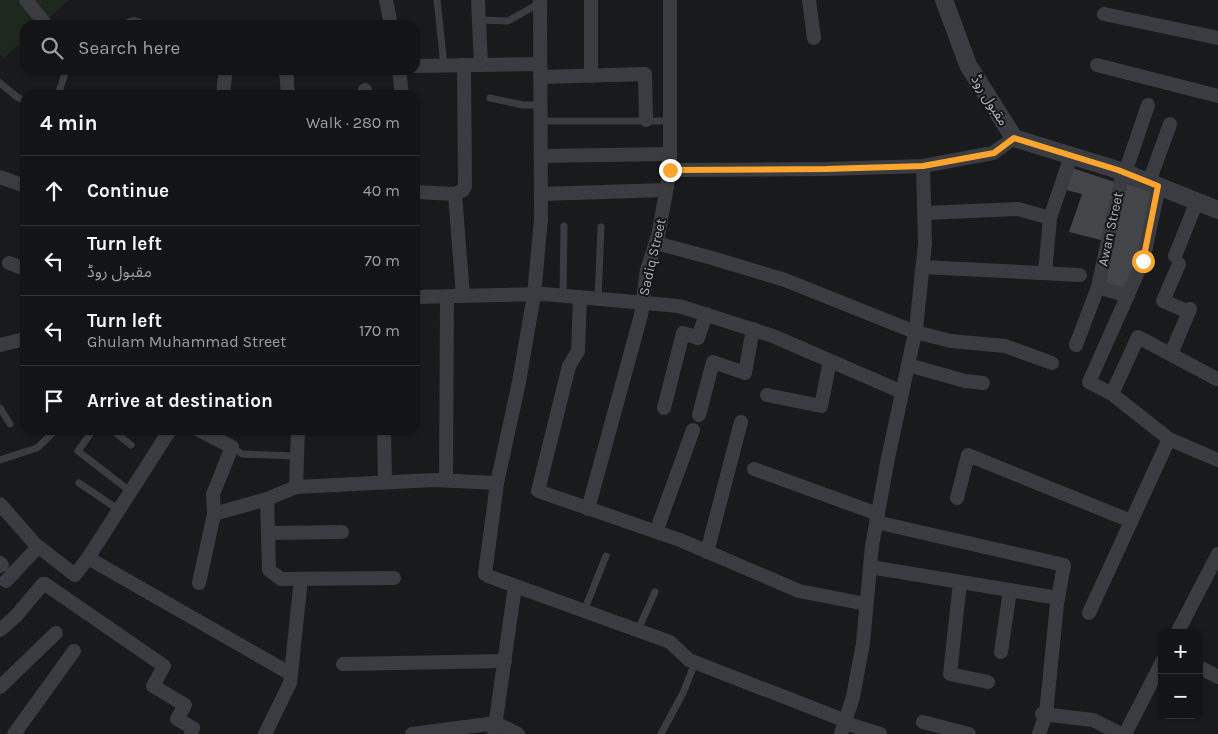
<!DOCTYPE html>
<html lang="en">
<head>
<meta charset="utf-8">
<style>
	:root { --surface:#131415; --page:#202122; --text:#f1f3f6; --muted:#9d9ea0; --line:#323334 }
	body { margin:0; font-family:Karla,"Noto Sans Arabic",sans-serif; background:var(--page); color:var(--text) }
	.controls { position:absolute; right:15px; bottom:15px; display:grid; overflow:hidden; border-radius:10px; box-shadow:0 1px 4px #0004 }
	.controls button { width:45px; height:45px; display:grid; place-items:center; padding:0; border:0; border-bottom:1px solid var(--line); background:var(--surface); color:var(--text); font:25px sans-serif }
	.stop { position:absolute; width:15px; height:15px; margin:-11px; border:4px solid #ffa52e; border-radius:50%; background:#fff }
	.stop.end { background:#ffa52e; border-color:#fff; box-shadow:0 1px 5px #0008 }
	.list { margin:0; padding:0; list-style:none }
	h2 { display:flex; justify-content:space-between; align-items:center; height:65px; margin:0; padding:0 20px; font-size:21px }
	h2 small { font-size:16px; font-weight:400; color:var(--muted) }
	.list li { display:grid; grid-template-columns:32px 1fr auto; gap:15px; align-items:center; box-sizing:border-box; height:70px; padding:0 20px; border-top:1px solid var(--line) }
	.list b { display:block; font-size:19px; white-space:nowrap }
	.list p { margin:0; font-size:16px; white-space:nowrap; color:var(--muted) }
	.list em { font-size:16px; font-style:normal; color:var(--muted) }
	.icon { flex:none; width:28px; height:28px; fill:none; stroke:currentColor; stroke-width:2; stroke-linecap:round; stroke-linejoin:round }
	.map { position:relative; flex:none; width:1218px; height:734px; overflow:hidden }
	.search { position:absolute; background:var(--surface); box-shadow:0 1px 4px #0004; left:20px; top:20px; width:400px; height:55px; display:flex; align-items:center; gap:12px; box-sizing:border-box; padding:0 18px; border-radius:15px; color:var(--muted); font-size:19px }
	.panel { position:absolute; background:var(--surface); box-shadow:0 1px 4px #0004; left:20px; top:90px; width:400px; height:345px; border-radius:15px }
	.map>svg:first-child { display:block }
	.green { fill:#1f281f }
	.building { fill:#434549 }
	.lines { fill:none; stroke-linecap:round; stroke-linejoin:round }
	.service { stroke:#3a3c41; stroke-width:7 }
	.minor { stroke:#3a3c41; stroke-width:14 }
	.tertiary { stroke:#3a3c41; stroke-width:18 }
	.route { stroke:#ffa52e; stroke-width:6 }
	.labels { text-anchor:middle; stroke-width:4; stroke-linejoin:round; paint-order:stroke }
	.street-label { font-size:14px; fill:#abb2bc; stroke:#141517 }
</style>
</head>
<body>
<div class="map">
<svg width="1218" height="734" viewBox="0 0 1218 734">
	<rect width="100%" height="100%" fill="#191a1c"/>
	<path class="green" d="M0,0H69L41,25H25V39L4,58L0,54Z"/>
	<g class="building">
		<path d="M1069,167L1115,182L1105,241L1069,232L1082,194L1062,189Z"/>
		<path d="M1122,182L1155,193L1146,236L1126,295L1099,286Z"/>
	</g>
	<g class="lines">
		<g class="service">
			<path d="M437,0L444,65"/>
			<path d="M479,20L508,21L540,3"/>
			<path d="M0,83L17,97L25,101"/>
			<path d="M58,95L66,70"/>
			<path d="M490,98L523,105H540"/>
			<path d="M540,121H670"/>
			<path d="M563,296L564,226"/>
			<path d="M598,299L601,227"/>
			<path d="M0,408L10,424"/>
			<path d="M93,430L78,451L131,492"/>
			<path d="M112,430L131,445"/>
			<path d="M232,447L242,454L297,456"/>
			<path d="M0,460L37,448L56,430"/>
			<path d="M79,483L119,510"/>
			<path d="M584,611L606,556"/>
			<path d="M638,630L655,592"/>
			<path d="M661,734L683,693L695,663"/>
		</g>
		<g class="minor">
			<path d="M26,0L46,25"/>
			<path d="M386,0L391,25"/>
			<path d="M478,0L481,65"/>
			<path d="M540,0L541,219L534,295L519,382L497,483L485,574L488,576L670,642L689,660L846,721"/>
			<path d="M591,0V76"/>
			<path d="M809,0L814,38"/>
			<path d="M1104,14L1218,38"/>
			<path d="M131,25L134,24L138,25"/>
			<path d="M1097,65L1218,96"/>
			<path d="M415,66L540,64"/>
			<path d="M286,70L288,95"/>
			<path d="M399,70L402,95"/>
			<path d="M540,77L645,74L646,120"/>
			<path d="M365,90L366,95"/>
			<path d="M223,95L225,76"/>
			<path d="M541,156L670,154"/>
			<path d="M670,170L826,169L923,166L993,153L1014,138"/>
			<path d="M1125,173L1148,105"/>
			<path d="M0,177L25,186"/>
			<path d="M1149,182L1170,124"/>
			<path d="M1159,186L1143,261L1089,382L1112,394L1169,439L1218,460"/>
			<path d="M415,192L455,194L463,296"/>
			<path d="M455,194L463,190L465,186L464,65"/>
			<path d="M541,194L666,190"/>
			<path d="M924,213L1018,209L1050,218L1071,156"/>
			<path d="M656,243L712,258L785,280L915,332L951,341L1005,346L1052,363"/>
			<path d="M1175,256L1197,201"/>
			<path d="M9,263L25,269"/>
			<path d="M1179,264L1163,301L1189,312"/>
			<path d="M923,267L1080,275"/>
			<path d="M1045,273L1050,218"/>
			<path d="M1098,287L1128,296"/>
			<path d="M415,297L544,294L679,306L773,336L902,392"/>
			<path d="M580,297L578,351L569,366L538,491L680,540L799,591L866,604"/>
			<path d="M0,345L25,339"/>
			<path d="M1076,345L1098,287L1123,172"/>
			<path d="M1171,354L1190,309"/>
			<path d="M908,365L965,381L983,383"/>
			<path d="M1112,394L1138,337L1217,379"/>
			<path d="M767,395L821,406L830,361"/>
			<path d="M664,408L683,333L698,338L706,314"/>
			<path d="M699,415L713,362L745,373L753,329"/>
			<path d="M199,430L232,447L213,494L214,514"/>
			<path d="M384,430L385,482"/>
			<path d="M754,469L878,514"/>
			<path d="M446,480L447,297"/>
			<path d="M296,487L298,430"/>
			<path d="M957,498L968,455L1131,521"/>
			<path d="M267,499L269,570L281,579L394,578"/>
			<path d="M0,504L35,544L75,575L88,558L170,430"/>
			<path d="M588,509L641,315L647,270L658,236L670,170V0"/>
			<path d="M876,522L1064,565L1057,604L1046,714L1039,734"/>
			<path d="M656,532L693,430"/>
			<path d="M268,533L342,532"/>
			<path d="M707,552L741,422"/>
			<path d="M88,558L291,674"/>
			<path d="M0,563L2,565L0,566"/>
			<path d="M870,567L1058,598"/>
			<path d="M6,581L38,547"/>
			<path d="M960,582L950,674L988,682"/>
			<path d="M199,583L214,514L267,499L296,487L434,480L497,483"/>
			<path d="M1089,613L1169,439"/>
			<path d="M0,630L16,616L43,584H45L164,666L153,686L185,705L177,719L193,728L191,734"/>
			<path d="M1177,633L1218,554"/>
			<path d="M1001,652L1010,590"/>
			<path d="M343,664L505,661"/>
			<path d="M1199,667L1218,677"/>
			<path d="M0,687L56,633"/>
			<path d="M1042,714L1093,720L1121,734"/>
			<path d="M923,722L969,734"/>
			<path d="M845,723L880,734"/>
			<path d="M14,734L74,651"/>
			<path d="M265,734L290,683L301,579"/>
			<path d="M412,734L496,723L518,734"/>
			<path d="M494,734L515,586"/>
			<path d="M841,734L853,697L863,643L872,546L888,458L916,328L925,244L923,166"/>
			<path d="M1125,734L1162,662"/>
		</g>
		<path class="tertiary" d="M944,0L968,65L1014,138L1118,170L1218,210"/>
	</g>
	<g class="lines">
		<path class="route" d="M670,170L826,169L923,166L994,153L1014,138L1118,170L1158,186L1143,261"/>
	</g>
	<g class="labels">
		<g class="street-label">
			<text transform="translate(990 100) rotate(58)" y="5">مقبول روڈ</text>
			<text transform="translate(1110 229) rotate(-78)" y="5">Awan Street</text>
			<text transform="translate(652 257) rotate(-77)" y="5">Sadiq Street</text>
		</g>
	</g>
</svg>
<div class="controls">
<button>+</button>
<button>−</button>
</div>
<div class="stop" style="left:1143px;top:261px"></div>
<div class="stop end" style="left:670px;top:170px"></div>
<div class="search"><svg class="icon" aria-label="search" viewBox="0 0 24 24"><circle cx="10" cy="10" r="6"/><path d="M15 15l6 6"/></svg>Search here</div>
<section class="panel">
<h2>4 min<small>Walk · 280 m</small></h2>
<ul class="list">
<li><svg class="icon" aria-label="ahead" viewBox="0 0 24 24"><path d="M12 20V5M6 11l6-6 6 6"/></svg><div><b>Continue</b></div><em>40 m</em></li>
<li><svg class="icon" aria-label="left" viewBox="0 0 24 24"><path d="M17 20v-9H6M10 6l-5 5 5 5"/></svg><div><b>Turn left</b><p>مقبول روڈ</p></div><em>70 m</em></li>
<li><svg class="icon" aria-label="left" viewBox="0 0 24 24"><path d="M17 20v-9H6M10 6l-5 5 5 5"/></svg><div><b>Turn left</b><p>Ghulam Muhammad Street</p></div><em>170 m</em></li>
<li><svg class="icon" aria-label="arrive" viewBox="0 0 24 24"><path d="M6 21V4h12l-3 4 3 4H6"/></svg><div><b>Arrive at destination</b></div></li>
</ul>
</section>
</div>
</body>
</html>
